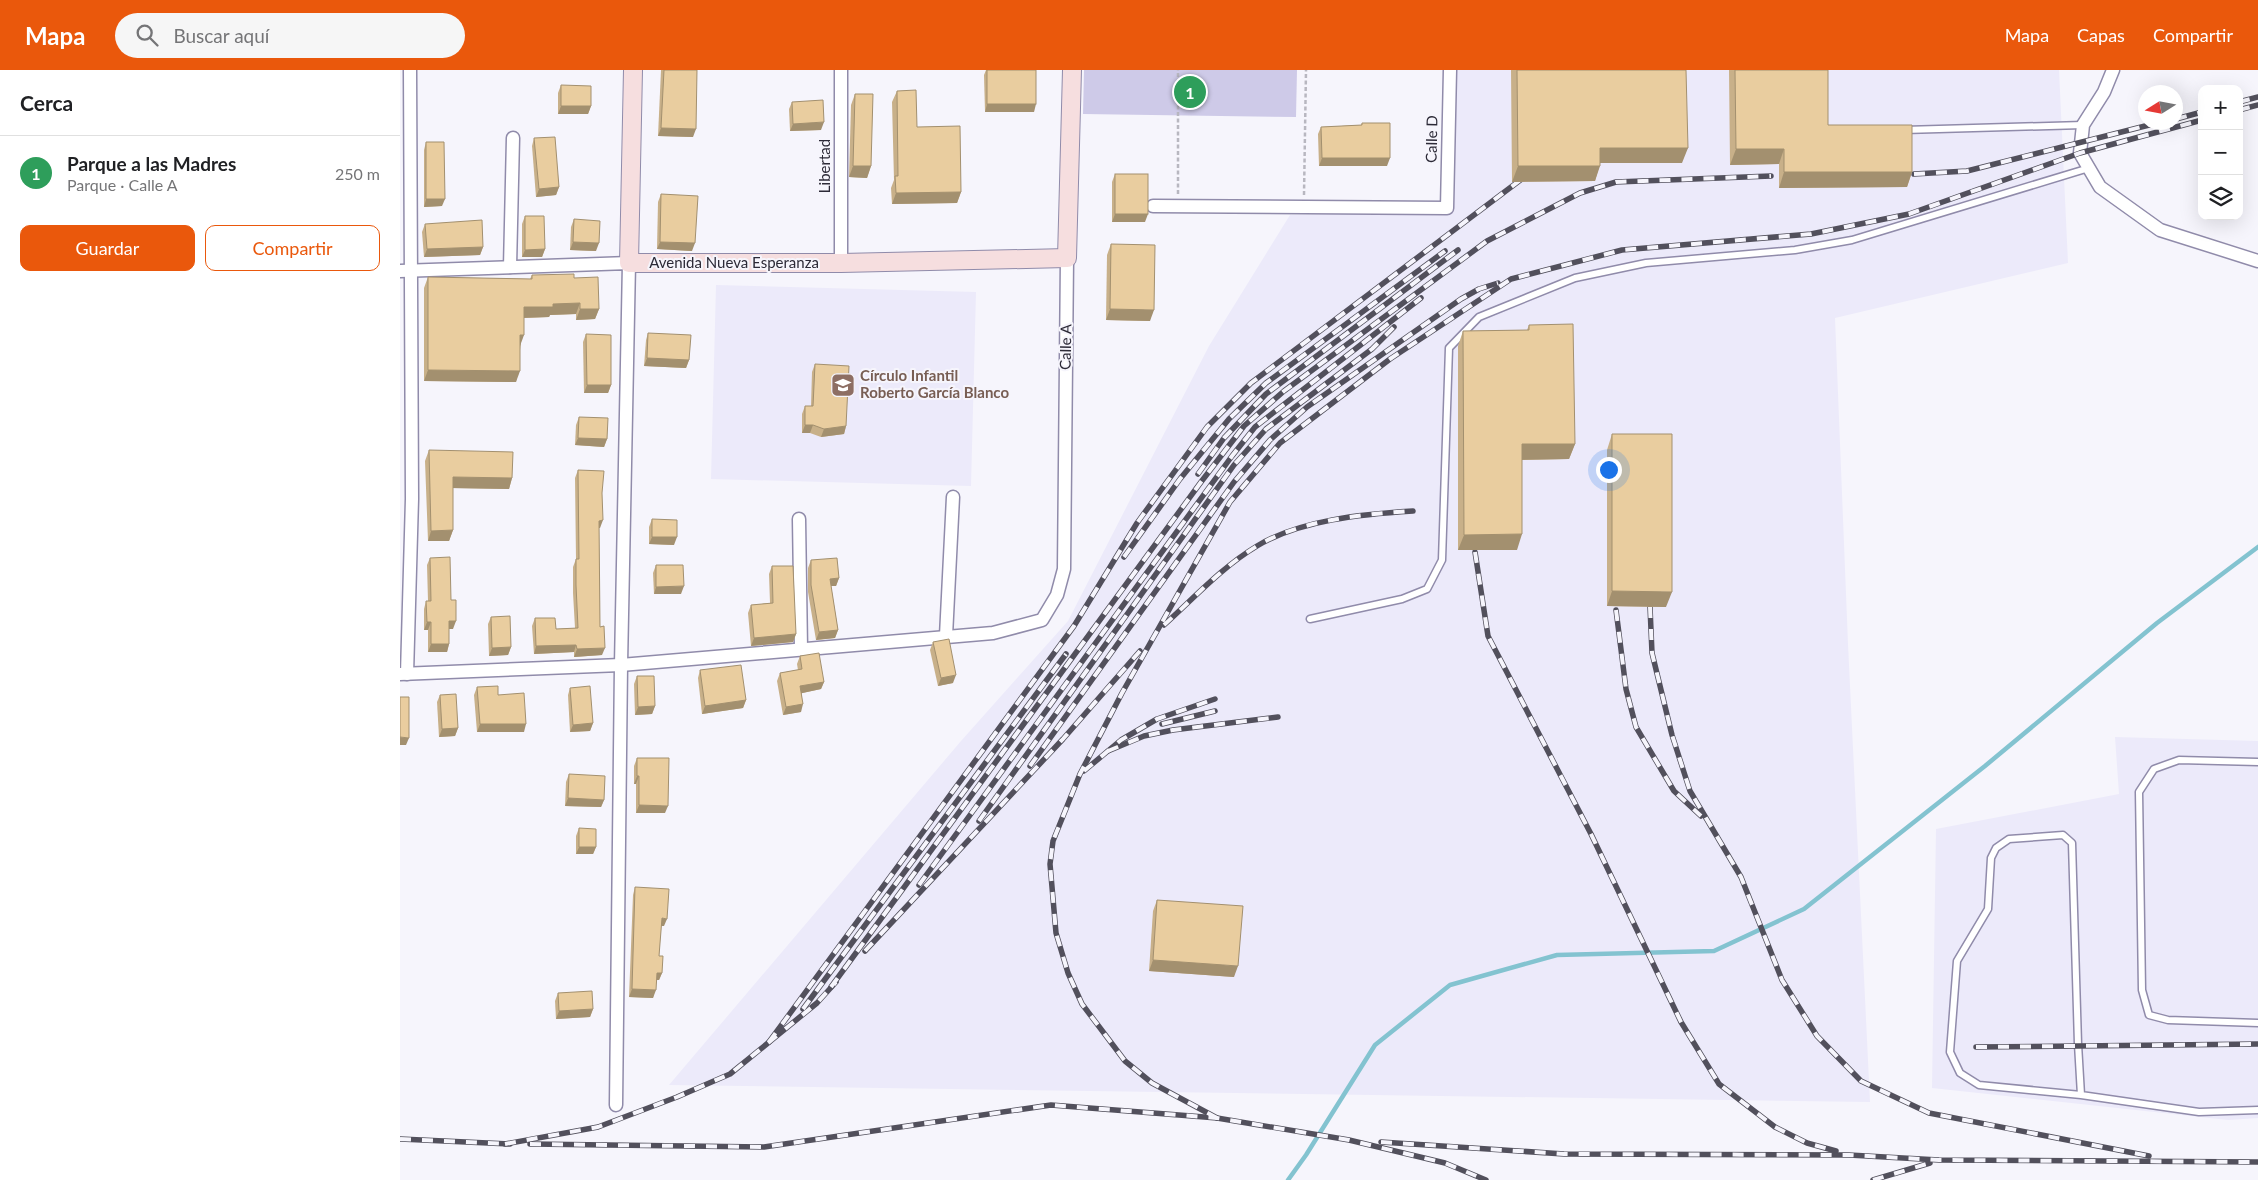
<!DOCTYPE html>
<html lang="es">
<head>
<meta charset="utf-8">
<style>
	:root { --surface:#fff; --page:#f6f6f6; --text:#202124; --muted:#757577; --line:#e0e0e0; --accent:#ea580c }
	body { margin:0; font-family:Lato,sans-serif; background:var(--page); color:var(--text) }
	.controls { position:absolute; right:15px; top:15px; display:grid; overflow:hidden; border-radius:10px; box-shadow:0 5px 20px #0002 }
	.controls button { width:45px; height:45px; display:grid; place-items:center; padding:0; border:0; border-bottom:1px solid var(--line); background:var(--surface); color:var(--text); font:25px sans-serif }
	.compass { position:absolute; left:1738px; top:15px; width:45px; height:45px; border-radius:50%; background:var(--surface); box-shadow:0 5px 20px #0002; rotate:259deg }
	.you { position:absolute; left:1208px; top:399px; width:18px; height:18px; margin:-12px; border:4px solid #fff; border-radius:50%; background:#1a73e8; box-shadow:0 0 0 8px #1a73e833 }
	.badge { display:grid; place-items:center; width:32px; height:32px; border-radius:50%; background:var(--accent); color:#fff; font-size:16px; font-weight:700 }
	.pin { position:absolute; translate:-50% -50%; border:2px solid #fff; box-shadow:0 1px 5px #0006 }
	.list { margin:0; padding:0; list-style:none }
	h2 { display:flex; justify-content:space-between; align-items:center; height:65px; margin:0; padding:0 20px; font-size:21px }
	h2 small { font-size:16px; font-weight:400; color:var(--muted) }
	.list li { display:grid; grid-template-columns:32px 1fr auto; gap:15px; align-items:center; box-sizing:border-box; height:75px; padding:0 20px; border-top:1px solid var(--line) }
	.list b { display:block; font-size:19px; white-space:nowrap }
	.list p { margin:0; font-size:16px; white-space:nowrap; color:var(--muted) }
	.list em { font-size:16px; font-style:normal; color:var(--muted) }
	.actions { display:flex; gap:10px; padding:15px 20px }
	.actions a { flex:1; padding:11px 0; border:1px solid var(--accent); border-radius:10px; text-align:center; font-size:18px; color:var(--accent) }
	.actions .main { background:var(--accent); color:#fff }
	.icon { flex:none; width:28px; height:28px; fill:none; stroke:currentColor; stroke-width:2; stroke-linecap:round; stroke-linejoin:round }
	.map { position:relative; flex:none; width:1858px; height:1110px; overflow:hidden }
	header { display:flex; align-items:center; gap:30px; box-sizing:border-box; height:70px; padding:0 25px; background:var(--accent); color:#fff }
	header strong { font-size:24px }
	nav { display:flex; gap:28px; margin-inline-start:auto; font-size:18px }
	.search { width:350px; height:45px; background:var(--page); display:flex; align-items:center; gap:12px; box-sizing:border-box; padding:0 18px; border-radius:28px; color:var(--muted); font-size:19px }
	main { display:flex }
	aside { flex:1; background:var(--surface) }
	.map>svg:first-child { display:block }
	.built { fill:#eceafa }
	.green { fill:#cecae8 }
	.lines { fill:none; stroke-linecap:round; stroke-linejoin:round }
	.stream { stroke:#83c3d0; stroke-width:4.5 }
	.lane-casing { stroke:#908baa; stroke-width:9 }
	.street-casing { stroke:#908baa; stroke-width:15 }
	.secondary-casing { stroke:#908baa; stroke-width:20 }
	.path { stroke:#b8b7c0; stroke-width:2.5; stroke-dasharray:4 2.5; stroke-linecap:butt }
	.lane { stroke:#fff; stroke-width:6 }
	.street { stroke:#fff; stroke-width:12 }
	.secondary { stroke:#f6dedf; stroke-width:18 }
	.rail-casing { stroke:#52505c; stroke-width:5.5 }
	.rail { stroke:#f6f5fc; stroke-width:4; stroke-dasharray:11; stroke-linecap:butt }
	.wall { fill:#c8b089 }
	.shaded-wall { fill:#a3906f }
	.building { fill:#e9cd9f; stroke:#a3906f }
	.labels { text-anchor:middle; stroke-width:4; stroke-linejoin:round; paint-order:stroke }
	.street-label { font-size:15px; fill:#2c2a37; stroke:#f6f5fc }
	.education-label { font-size:15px; font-weight:bold; fill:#785e54; stroke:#f6f5fc; text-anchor:start }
</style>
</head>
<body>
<header>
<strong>Mapa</strong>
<div class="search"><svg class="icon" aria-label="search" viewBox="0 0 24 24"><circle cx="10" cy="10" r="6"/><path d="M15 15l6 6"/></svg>Buscar aquí</div>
<nav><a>Mapa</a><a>Capas</a><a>Compartir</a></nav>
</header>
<main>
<aside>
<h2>Cerca<small></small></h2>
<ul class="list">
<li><span class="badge" style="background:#2e9e5b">1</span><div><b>Parque a las Madres</b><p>Parque · Calle A</p></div><em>250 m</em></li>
</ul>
<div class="actions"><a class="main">Guardar</a><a>Compartir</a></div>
</aside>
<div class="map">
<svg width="1858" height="1110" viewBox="0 0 1858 1110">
	<rect width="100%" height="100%" fill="#f6f5fc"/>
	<g class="built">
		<path d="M1055,0H1659L1668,193L1435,248L1448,574L1470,1032L269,1015L561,671L668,551L809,276L890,145L1051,141Z"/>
		<path d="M316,215L576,222L571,416L311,409Z"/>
		<path d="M1715,667L1858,671V1048L1828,1050L1532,1018L1536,759L1719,724Z"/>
	</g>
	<path class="green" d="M684,0H897L896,47L683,44Z"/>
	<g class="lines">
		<path class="stream" d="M888,1110L906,1085L975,975L1050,915L1157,885L1314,881L1404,839L1585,696L1757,553L1858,477"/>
		<g class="lane-casing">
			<g id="lane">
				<path d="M1504,60L1683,55"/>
				<path d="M910,549L1002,529L1027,519L1042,490L1049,278L1079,247L1175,208L1246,193L1395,180L1452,170L1689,98"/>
				<path d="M1858,692L1779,690L1754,699L1739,722L1742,920L1749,945L1768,950L1858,953"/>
				<path d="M1681,1025L1678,974L1672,773L1663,765L1609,769L1596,778L1591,788L1588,839L1557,891L1550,982L1560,1003L1579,1015L1681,1025L1799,1042L1858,1040"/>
			</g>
		</g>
		<g class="street-casing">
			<g id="street">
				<path d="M441,0V193"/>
				<path d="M1713,0L1704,22L1683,55L1680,83L1700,117L1760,160L1858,191"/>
				<path d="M753,136L1047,138L1050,0"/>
				<path d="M110,197L113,68"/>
				<path d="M0,201L229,193L221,595L216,1035"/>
				<path d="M399,449L401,579"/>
				<path d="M546,566L553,427"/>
				<path d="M0,604L221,595L593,563L642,550L657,525L664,499L667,188"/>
				<path d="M7,604L12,429L10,0"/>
			</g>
		</g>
		<g class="secondary-casing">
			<path id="secondary" d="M233,0L229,193H441L667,188L672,0"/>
		</g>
		<g class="path">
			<path d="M778,124V0"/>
			<path d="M904,125L906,0"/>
		</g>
		<use href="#lane" class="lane"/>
		<use href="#street" class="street"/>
		<use href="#secondary" class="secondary"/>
		<g class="rail-casing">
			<g id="rail">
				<path d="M1839,32L1858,27"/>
				<path d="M1839,40L1858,35"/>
				<path d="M1776,49L1802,42"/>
				<path d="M1514,104L1567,101L1761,52"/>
				<path d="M798,404L824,368L866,324L1058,180"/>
				<path d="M1075,482L1088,566L1191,764L1281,952L1319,1014L1375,1057L1407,1073L1436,1081"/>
				<path d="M724,487L780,409L829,349L866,313L1045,181"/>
				<path d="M1250,537L1252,583L1272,665L1290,721L1341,807L1382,910L1417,966L1461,1011L1529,1043L1749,1086"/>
				<path d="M1216,540L1226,619L1236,657L1274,721L1301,746"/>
				<path d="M764,555C794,528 822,497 857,476C900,450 963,444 1013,441"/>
				<path d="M762,654L815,641"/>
				<path d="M708,681L744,666L773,660L878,647"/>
				<path d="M630,696L834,412L870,370L907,337L1061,229L1079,219L1098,213"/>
				<path d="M684,701L721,670L757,649L815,629"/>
				<path d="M579,751L834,395L866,359L972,279L994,257"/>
				<path d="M519,815L832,386L855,357L1021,228"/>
				<path d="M465,881L663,669L740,581"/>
				<path d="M431,917L801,412L844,356L884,321L1087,171L1180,123L1216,112L1371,106"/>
				<path d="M403,939L666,584"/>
				<path d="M369,972L674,556L737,453L807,357L851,313L1127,105"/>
				<path d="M1576,977L1858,974"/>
				<path d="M817,1048L752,1013L725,991L682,934L668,903L656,863L650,794L653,771L680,704L722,623L830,432L880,373L990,289L1111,209L1222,180L1411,164L1509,144L1680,83L1802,50"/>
				<path d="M0,1069L110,1074"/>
				<path d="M981,1072L1164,1084L1449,1085L1539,1090L1858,1092"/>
				<path d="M105,1074L198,1057L277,1027L330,1004L417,933L436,912"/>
				<path d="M130,1074L364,1077L651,1035L817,1048L949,1070L1045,1093L1086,1110"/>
				<path d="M1473,1110L1530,1093"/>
			</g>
		</g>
		<use href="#rail" class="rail"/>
	</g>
	<g class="wall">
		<path d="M261,0H297L293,67L258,66Z"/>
		<path d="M586,0H636L634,42H585L584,5Z"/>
		<path d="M1111,0H1286L1282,93H1200L1195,111L1112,112Z"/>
		<path d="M1329,0H1428V55L1512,102L1507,117L1379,118V94L1330,95Z"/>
		<path d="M161,15L191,36L188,44H158V23Z"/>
		<path d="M497,21L517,57L561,122L557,133L492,134L491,118L494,110L492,32Z"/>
		<path d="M455,24L471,96L467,108L449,107L451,35Z"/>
		<path d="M392,32L421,60L390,61L389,39Z"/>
		<path d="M962,53L987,96H919L918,64L921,57L961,55Z"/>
		<path d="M134,68L159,117L156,125L136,127L132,76Z"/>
		<path d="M26,72L42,136L24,137V80Z"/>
		<path d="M715,104L745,152H712V112Z"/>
		<path d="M261,124L292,181L257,179L258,132Z"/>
		<path d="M125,146L145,179L142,187H122V154Z"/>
		<path d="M174,149L196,181L170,180L171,157Z"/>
		<path d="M25,154L83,177L80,185L24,187L22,162Z"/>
		<path d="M711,174L750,251L706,250L707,185Z"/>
		<path d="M132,205L174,208L199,239L195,249L176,250V244L150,245L149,247L124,248L116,312L24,311V218L28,207L130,209Z"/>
		<path d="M1129,255L1175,374L1169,389L1122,390L1117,480H1058V276L1063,261L1127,260Z"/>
		<path d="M248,263L289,290L286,298L244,296L246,270Z"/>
		<path d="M186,264L211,315L208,323H184L183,272Z"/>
		<path d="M415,294L446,356L444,364L421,367L410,363H402V344L405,336H411L412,302Z"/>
		<path d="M179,347L207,369L204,377L175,375L176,355Z"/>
		<path d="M1212,364L1266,537L1207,536V380Z"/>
		<path d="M29,380L112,408L109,419L53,418V460L49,471H28L25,391Z"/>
		<path d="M178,400L202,423L200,458H199L200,557L202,585L174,587V582L134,584L132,556L135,548L156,559L175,558L173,523V497L176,489L175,408Z"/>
		<path d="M252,449L274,475L249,474V457Z"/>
		<path d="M30,488L51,530L53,559H49V574L47,582H28V560H24V539L26,531H28L27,495Z"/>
		<path d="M411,490L439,508L436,516H431L438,560L435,568L416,570L408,522V498Z"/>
		<path d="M256,495L281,524H254L253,503Z"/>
		<path d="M372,496L396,564L393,572L351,576L348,543L351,535L370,533L369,504Z"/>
		<path d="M91,547L111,577L108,585L89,586L88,554Z"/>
		<path d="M533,572L553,613L538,616L530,580Z"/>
		<path d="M400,586L424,612L421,619L402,623L401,642L383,645L377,611L380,603L398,600L397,594Z"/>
		<path d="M300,600L346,630L343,638L302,644L298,608Z"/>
		<path d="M237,606L255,636L252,644L235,645L234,614Z"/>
		<path d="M77,617L98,625L124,662H77L74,625Z"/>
		<path d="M170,618L193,653L190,661L170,662L168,625Z"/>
		<path d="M40,625L58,658L55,666L39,667L37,632Z"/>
		<path d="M237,688L265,743H236V714H234V696Z"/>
		<path d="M169,704L204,730L201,737L165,736L166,712Z"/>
		<path d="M179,758L196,777L193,784H176V766Z"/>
		<path d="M235,817L264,856H261L259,886L262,903L259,910H257L253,928L229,927L233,825Z"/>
		<path d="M757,830L834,907L749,901L753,841Z"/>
		<path d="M158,923L193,939L190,947L156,949L155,931Z"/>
	</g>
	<g class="shaded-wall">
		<path d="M587,34H636L634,42H585Z"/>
		<path d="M161,36H191L188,44H158Z"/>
		<path d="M424,52L421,60L390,61L393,54Z"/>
		<path d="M261,58L296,59L293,67L258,66Z"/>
		<path d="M1200,78H1288L1282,93H1195Z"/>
		<path d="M1336,79H1384L1379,94L1330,95Z"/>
		<path d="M922,88H990L987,96H919Z"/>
		<path d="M453,96H471L467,108L449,107Z"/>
		<path d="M1118,96H1200L1195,111L1112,112Z"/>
		<path d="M1384,102H1512L1507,117L1379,118Z"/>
		<path d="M159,117L156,125L136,127L139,119Z"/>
		<path d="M561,122L557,133L492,134L496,123Z"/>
		<path d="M26,129H45L42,136L24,137Z"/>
		<path d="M715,144H748L745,152H712Z"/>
		<path d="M173,172L199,173L196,181L170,180Z"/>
		<path d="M260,172L295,173L292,181L257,179Z"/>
		<path d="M83,177L80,185L24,187L27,179Z"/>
		<path d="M145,179L142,187H122L125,180Z"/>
		<path d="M180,233L176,244L150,245L149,247L120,248L124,237L153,234Z"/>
		<path d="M180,239H199L195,249L176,250Z"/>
		<path d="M710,239L754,240L750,251L706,250Z"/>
		<path d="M120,265H124L120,276Z"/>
		<path d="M247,288L289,290L286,298L244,296Z"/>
		<path d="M28,300L120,301L116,312L24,311Z"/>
		<path d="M187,315H211L208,323H184Z"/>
		<path d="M405,355H413L410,363H402Z"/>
		<path d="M446,356L444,364L421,367L424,359Z"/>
		<path d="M178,368L207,369L204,377L175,375Z"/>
		<path d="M1122,374H1175L1169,389L1116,390Z"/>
		<path d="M53,407L112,408L109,419L49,418Z"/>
		<path d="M203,450L200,458H196L199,451Z"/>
		<path d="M53,460L49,471H28L31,461Z"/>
		<path d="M1122,464L1117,480H1058L1064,465Z"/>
		<path d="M252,467H277L274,475L249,474Z"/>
		<path d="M439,508L436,516H427L430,509Z"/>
		<path d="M284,516L281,524H254L256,517Z"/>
		<path d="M1212,521L1272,522L1266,537L1207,536Z"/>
		<path d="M49,551H56L53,559H46Z"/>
		<path d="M27,552H31L28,560H24Z"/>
		<path d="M438,560L435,568L416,570L419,562Z"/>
		<path d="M396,564L393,572L351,576L354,568Z"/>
		<path d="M31,574H49L47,582H28Z"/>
		<path d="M176,575L174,582L134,584L136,576Z"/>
		<path d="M111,577L108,585L89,586L92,578Z"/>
		<path d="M205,578L202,585L174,587L177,579Z"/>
		<path d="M556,605L553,613L538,616L541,608Z"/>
		<path d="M424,612L421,619L398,624L400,616Z"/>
		<path d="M346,630L343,638L302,644L305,636Z"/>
		<path d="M403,634L401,642L383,645L386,637Z"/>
		<path d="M255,636L252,644L235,645L238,637Z"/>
		<path d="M193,653L190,661L170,662L173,655Z"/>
		<path d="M80,654H126L124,662H77Z"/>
		<path d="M58,658L55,666L39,667L42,659Z"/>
		<path d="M0,667L9,668L6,675H0Z"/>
		<path d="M237,706H239L236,714H234Z"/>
		<path d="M168,728L204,730L201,737L165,736Z"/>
		<path d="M239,735L268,736L265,743H236Z"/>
		<path d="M179,777H196L193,784H176Z"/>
		<path d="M262,848L267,849L264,856H259Z"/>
		<path d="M753,890L838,896L834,907L749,901Z"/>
		<path d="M257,903H262L259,910H254Z"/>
		<path d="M232,919L256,920L253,928L229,927Z"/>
		<path d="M193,939L190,947L156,949L159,941Z"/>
	</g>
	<g class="building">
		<path d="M264,0H297L296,59L261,58Z"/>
		<rect x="587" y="0" width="49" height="34"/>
		<path d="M1117,0H1286L1288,78H1200V96H1118Z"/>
		<path d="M1335,0H1428V55H1512V102H1384V79H1336Z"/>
		<path d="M161,15L191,16V36H161Z"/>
		<path d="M516,20L517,57L560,56L561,122L496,123L495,106H498L497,21Z"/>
		<path d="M455,24H473L471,96H453Z"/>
		<path d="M423,30L424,52L393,54L392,32Z"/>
		<path d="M962,53H990V88H922L921,57L962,55Z"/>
		<path d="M155,67L159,117L139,119L134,68Z"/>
		<path d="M26,72H44L45,129H26Z"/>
		<rect x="715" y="104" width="33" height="40"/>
		<path d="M261,124L298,126L295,173L260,172Z"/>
		<path d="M125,146H144L145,179L125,180Z"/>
		<path d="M174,149L200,151L199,173L173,172Z"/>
		<path d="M82,150L83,177L27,179L25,154Z"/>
		<path d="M711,174L755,175L754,240L710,239Z"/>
		<path d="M174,204V208L198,207L199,239H180V233L153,234V237H124V265H120V301L28,300V207L132,209V205Z"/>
		<path d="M1173,254L1175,374H1122V464L1064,465L1063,261L1129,260V255Z"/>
		<path d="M248,263L291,265L289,290L247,288Z"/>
		<path d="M186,264L211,265V315H187Z"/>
		<path d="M415,294L449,296L446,356L424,359L413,355H405V336H413Z"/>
		<path d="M179,347L208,348L207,369L178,368Z"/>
		<path d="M1212,364H1272V522L1212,521Z"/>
		<path d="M29,380L113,382L112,408L53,407V460L31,461Z"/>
		<path d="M178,400L204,401L202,423L203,450L199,451L200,557L204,556L205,578L177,579L176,575L136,576L135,548H155L156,559L178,558L176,515V489H179Z"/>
		<path d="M252,449L277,450V467H252Z"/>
		<path d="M50,487L51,530H56V551H49V574H31V552H27L26,531H31L30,488Z"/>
		<path d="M437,488L439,508L430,509L438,560L419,562L411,515V490Z"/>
		<path d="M256,495H283L284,516L256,517Z"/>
		<path d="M372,496H393L396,564L354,568L351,535L373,533Z"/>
		<path d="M110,546L111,577L92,578L91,547Z"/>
		<path d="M549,569L556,605L541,608L533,572Z"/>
		<path d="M419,583L424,612L400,616L403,634L386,637L380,603L402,599L400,586Z"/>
		<path d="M341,595L346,630L305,636L300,600Z"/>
		<path d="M237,606H254L255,636L238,637Z"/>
		<path d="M98,616V625L124,623L126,654H80L77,617Z"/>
		<path d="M190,616L193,653L173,655L170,618Z"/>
		<path d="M56,624L58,658L42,659L40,625Z"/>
		<path d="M0,627H9V668L0,667Z"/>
		<path d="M237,688H269L268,736L239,735V706H237Z"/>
		<path d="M169,704L205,706L204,730L168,728Z"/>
		<path d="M179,758L196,759V777H179Z"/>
		<path d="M235,817L269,819L267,849L262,848L259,886H263L262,903H257L256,920L232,919Z"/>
		<path d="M757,830L843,836L838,896L753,890Z"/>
		<path d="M192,921L193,939L159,941L158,923Z"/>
	</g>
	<defs>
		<g id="school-square" transform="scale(1.25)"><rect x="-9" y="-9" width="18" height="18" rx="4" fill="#8d6e63" stroke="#f6f5fc"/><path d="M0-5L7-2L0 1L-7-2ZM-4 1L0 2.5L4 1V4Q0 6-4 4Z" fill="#fff"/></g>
	</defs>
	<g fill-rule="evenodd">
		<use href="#school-square" x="443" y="315"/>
	</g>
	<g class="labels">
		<g class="street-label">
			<text transform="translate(1032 69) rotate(-89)" y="5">Calle D</text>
			<text transform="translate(425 96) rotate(-90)" y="5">Libertad</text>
			<text x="334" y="198">Avenida Nueva Esperanza</text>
			<text transform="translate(666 277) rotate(-89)" y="5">Calle A</text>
		</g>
		<g class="education-label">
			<text x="460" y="311">Círculo Infantil<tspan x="460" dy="17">Roberto García Blanco</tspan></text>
		</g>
	</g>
</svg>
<div class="controls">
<button>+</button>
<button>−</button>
<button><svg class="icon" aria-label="layers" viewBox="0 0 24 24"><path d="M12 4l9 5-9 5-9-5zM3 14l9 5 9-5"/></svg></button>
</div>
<svg class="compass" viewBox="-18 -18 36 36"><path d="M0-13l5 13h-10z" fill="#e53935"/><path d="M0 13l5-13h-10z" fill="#757577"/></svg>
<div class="you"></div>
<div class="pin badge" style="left:790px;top:22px;background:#2e9e5b">1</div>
</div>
</main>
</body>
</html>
